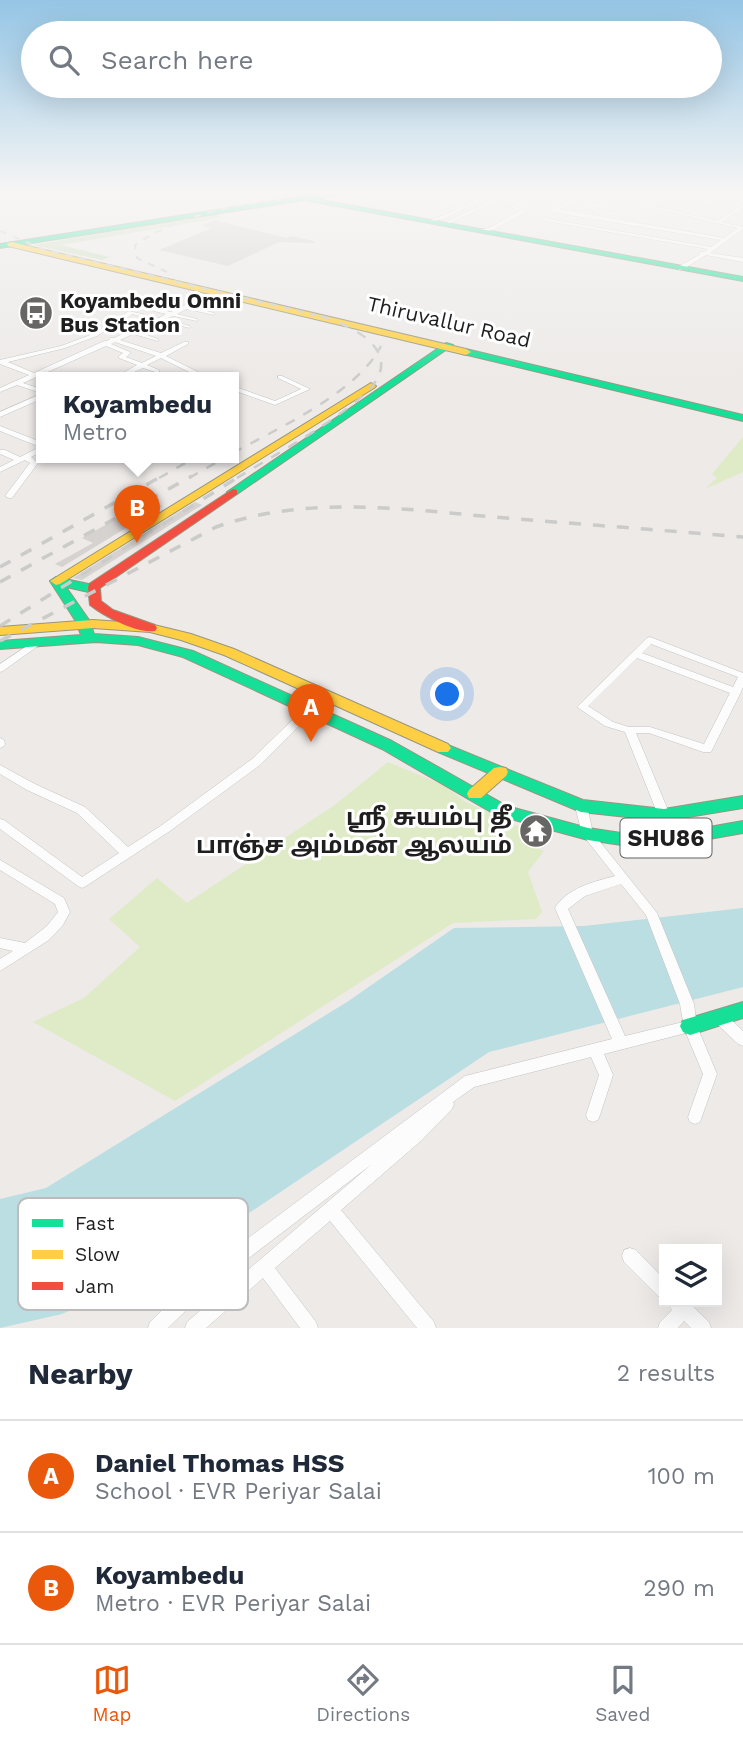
<!DOCTYPE html>
<html lang="en">
<head>
<meta charset="utf-8">
<style>
	:root { --surface:#fff; --page:#f6f6f7; --text:#1f2937; --muted:#747a83; --line:#e0e1e3; --accent:#ea580c }
	body { margin:0; font-family:"Work Sans","Noto Sans Tamil",sans-serif; background:var(--page); color:var(--text) }
	.controls { position:absolute; right:21px; bottom:21px; display:grid; overflow:hidden; border-radius:0px; box-shadow:0 7px 28px #0002 }
	.controls button { width:63px; height:63px; display:grid; place-items:center; padding:0; border:0; border-bottom:2px solid var(--line); background:var(--surface); color:var(--text); font:35px sans-serif }
	.you { position:absolute; left:448px; top:695px; width:24px; height:24px; margin:-18px; border:5px solid #fff; border-radius:50%; background:#1a73e8; box-shadow:0 0 0 10px #1a73e833 }
	.badge { display:grid; place-items:center; width:46px; height:46px; border-radius:50%; background:var(--accent); color:#fff; font-size:23px; font-weight:700 }
	.pin { position:absolute; translate:-50% -58px; filter:drop-shadow(0 2px 4px #0008) }
	.pin::after { content:''; position:absolute; top:37px; width:24px; height:21px; background:inherit; clip-path:polygon(0 0,100% 0,50% 100%) }
	.popup { position:absolute; left:36px; top:372px; width:203px; height:91px; box-sizing:border-box; display:grid; place-content:center; border-radius:0px; background:var(--surface); filter:drop-shadow(0 2px 5px #0005); font-size:23px; white-space:nowrap; color:var(--muted) }
	.popup b { font-size:26px; color:var(--text) }
	.popup::after { content:''; position:absolute; left:50%; top:100%; margin-left:-14px; border:14px solid transparent; border-top-color:var(--surface) }
	.list { margin:0; padding:0; list-style:none }
	h2 { display:flex; justify-content:space-between; align-items:center; height:91px; margin:0; padding:0 28px; font-size:30px }
	h2 small { font-size:23px; font-weight:400; color:var(--muted) }
	.list li { display:grid; grid-template-columns:46px 1fr auto; gap:21px; align-items:center; box-sizing:border-box; height:112px; padding:0 28px; border-top:2px solid var(--line) }
	.list b { display:block; font-size:26px; white-space:nowrap }
	.list p { margin:0; font-size:23px; white-space:nowrap; color:var(--muted) }
	.list em { font-size:23px; font-style:normal; color:var(--muted) }
	.icon { flex:none; width:38px; height:38px; fill:none; stroke:currentColor; stroke-width:2; stroke-linecap:round; stroke-linejoin:round }
	.map { position:relative; flex:none; width:743px; height:1328px; overflow:hidden }
	.search { position:absolute; background:var(--surface); box-shadow:0 7px 28px #0002; left:21px; right:21px; top:21px; height:77px; display:flex; align-items:center; gap:18px; box-sizing:border-box; padding:0 24px; border-radius:38px; color:var(--muted); font-size:26px }
	.sheet { height:315px; background:var(--surface) }
	nav { display:flex; justify-content:space-around; align-items:center; box-sizing:border-box; height:98px; border-top:2px solid var(--line); background:var(--surface); font-size:19px; color:var(--muted) }
	nav a { display:grid; justify-items:center; gap:4px }
	nav .on { color:var(--accent) }
	.map>svg:first-child { display:block }
	.grass { fill:#dfebc6 }
	.forest { fill:#ccdcbd }
	.water { fill:#badee1 }
	.building { fill:#d5d2d0 }
	.lines { fill:none; stroke-linecap:round; stroke-linejoin:round }
	.street-casing { stroke:#c4c3c2; stroke-width:1 }
	.fast-casing { stroke:#98967f; stroke-width:2 }
	.slow-casing { stroke:#98967f; stroke-width:2 }
	.jam-casing { stroke:#98967f; stroke-width:2 }
	.street { fill:#fcfcfc; fill-rule:evenodd }
	.fast { fill:#16e098; fill-rule:evenodd }
	.slow { fill:#ffcf43; fill-rule:evenodd }
	.jam { fill:#f24e42; fill-rule:evenodd }
	.rail-far2 { stroke:#cbcbca; stroke-width:2; stroke-dasharray:7 7; stroke-linecap:butt }
	.rail-far1 { stroke:#cbcbca; stroke-width:2.5; stroke-dasharray:10 10; stroke-linecap:butt }
	.rail { stroke:#cbcbca; stroke-width:3.5; stroke-dasharray:12 12; stroke-linecap:butt }
	.labels { text-anchor:middle; stroke-width:6; stroke-linejoin:round; paint-order:stroke }
	.far-poi-label { font-size:21px; font-weight:bold; fill:#1f1f1f; stroke:#fff; text-anchor:start }
	.far-street-label { font-size:21px; fill:#1f1f1f; stroke:#fff }
	.shield { fill:#fff; stroke:#626262; stroke-width:2 }
	.shield-label { font-size:23px; font-weight:bold; fill:#1f1f1f }
	.poi-label { font-size:24px; font-weight:bold; fill:#1f1f1f; stroke:#fff; text-anchor:end }
	.key { fill:#fff; stroke:#bcbcbc; stroke-width:2 }
	.key-label { font-size:19px; fill:#1f1f1f }
</style>
</head>
<body>
<div class="map">
<svg width="743" height="1328" viewBox="0 0 743 1328">
	<rect width="100%" height="100%" fill="#edeae8"/>
	<g class="grass">
		<path d="M743,437V472L705,489L717,478L712,474Z"/>
		<path d="M388,762L443,785L466,802L526,830L521,842L544,851L528,872L542,912L536,919L453,923L175,1101L33,1022L84,998L140,947L109,919L157,878L187,903L336,804Z"/>
	</g>
	<path class="forest" d="M215,214L220,218L61,245L110,257L102,260L33,245Z"/>
	<path class="water" d="M743,908V987L489,1052L173,1264L62,1314L0,1328V1199L46,1188L347,1002L454,928L584,926Z"/>
	<g class="building">
		<path d="M214,220L286,238L291,236L314,241V243L279,242L228,266L159,250L212,228L201,226Z"/>
		<path d="M195,502L202,505L82,580L73,578Z"/>
		<path d="M159,505L162,506L62,567L55,564L93,543L82,538L116,519L128,524Z"/>
	</g>
	<g class="lines">
		<g class="street-casing">
			<g id="street">
				<path d="M367,191H378L417,199L433,191H439L421,200L442,204L460,195L443,191L465,194L470,191H476L443,206Z"/>
				<path d="M492,191H498L448,217L431,222L429,221L453,211Z"/>
				<path d="M521,191H526L523,193Z"/>
				<path d="M558,191H567L592,197L580,198L559,209L724,238L738,228L582,191H591L717,221L743,205V208L721,222L743,227V229L710,253L743,258V262L706,255L687,267L680,270L677,268L678,267L699,255L700,252H704L708,249L540,220L542,218L711,247L721,240L551,212V210L577,196Z"/>
				<path d="M632,191H641L698,204L711,197L685,191C694,191 702,194 711,195C717,195 722,191 729,191L699,206Z"/>
				<path d="M505,194L509,195L450,223L446,222Z"/>
				<path d="M524,200L528,201L516,207L526,210V212L493,230L480,232V230L489,228L520,211L510,207Z"/>
				<path d="M581,201L622,209L624,210L622,211L579,203Z"/>
				<path d="M215,293L218,295L217,296L192,307L214,313V315L187,309L177,314L197,319V321L173,316L165,319L190,326V328L160,321L151,326L171,331V333L146,328L138,332L158,339V341L133,334L120,340L161,353L184,342H188V344L166,356L208,377H199L161,358L147,365L159,370V372H155L143,368L125,376H121V374L137,365L119,358V356L123,353L106,346L23,383L41,389V393L17,385L0,392V388L29,375L0,364V360L61,346L93,334L129,311L159,318L166,314L142,308V306L171,312L183,306ZM132,314L154,320L145,324L125,319ZM121,321L140,326L128,330L127,332L114,338H110L109,340L102,342L34,373L8,362L65,348L97,336ZM115,342L156,356L142,363L126,357L130,354V352L111,344Z"/>
				<path d="M278,376H282L310,389L275,405L233,390V386L275,401L301,389L278,378Z"/>
				<path d="M41,394V399L0,417V412Z"/>
				<path d="M0,426L41,442V452L31,457L38,463L12,498H9L5,496L30,463L25,460L0,472V467L14,460L0,454V450H5L20,457L40,447L0,431Z"/>
				<path d="M650,637L743,673V687L741,692L711,752H703L649,733H636L670,815L668,818H660L658,815L625,732L605,726L577,707L647,638ZM651,644L738,677L733,687L642,653ZM637,658L730,693L704,744L650,727H629L613,722L588,706Z"/>
				<path d="M39,638L44,641L42,643L3,671L0,672V664Z"/>
				<path d="M310,706L314,707L315,709L314,711L260,765L170,831L86,886L82,888L78,886L0,829V819L4,820L82,877L119,853L77,813L27,790L0,774V765L35,784L85,807L128,847L162,825L252,759L306,707Z"/>
				<path d="M0,738L4,740L5,744L4,746L0,748Z"/>
				<path d="M581,802L585,803L587,806L593,833L657,913L694,1004L697,1026L717,1074L700,1122L695,1124L690,1122L688,1117L703,1074L686,1033L604,1054L613,1075L600,1115L598,1120L593,1122L588,1120L586,1115L599,1075L591,1057L474,1087L453,1102L454,1104L452,1109L422,1140L341,1210L434,1322L436,1328H417L330,1221L275,1268L316,1322L318,1328H300L263,1278L206,1328H185L187,1322L372,1164L207,1290L168,1328H148L150,1322L195,1278L465,1076L612,1039L555,908C567,888 593,882 615,876L582,834L575,806L577,803ZM621,884L646,915L680,1004L683,1022L625,1036L568,909L585,896Z"/>
				<path d="M0,860L64,898L70,912L63,925L49,940L0,971V959L13,951L0,948V938L25,943L47,926L58,912L55,904L0,870Z"/>
				<path d="M719,1011L724,1013L743,1031V1046L738,1044L714,1021L712,1017L714,1013Z"/>
				<path d="M630,1248L636,1250L664,1279V1298L658,1296L624,1262L622,1256L624,1250Z"/>
				<path d="M668,1302H688L709,1322L711,1328H691L684,1321L678,1328H658L660,1322L672,1310Z"/>
			</g>
		</g>
		<g class="fast-casing">
			<g id="fast">
				<path d="M337,191H354L316,199L743,277V281L304,200L0,248V244Z"/>
				<path d="M446,343L453,345L237,494H229L227,492Z"/>
				<path d="M466,349L743,415V421L463,354L461,352Z"/>
				<path d="M56,577L98,586L99,589L93,593L66,587L89,620L94,634L138,637L193,651L392,741L507,806L588,828L628,834L709,827L743,821V833L709,839L628,846L588,840L496,815L382,749L183,657L138,645L96,642L0,649V641L81,635L75,620L50,581Z"/>
				<path d="M443,743L583,800L664,809L743,796V808L664,821L581,812L438,752L435,748L438,744Z"/>
				<path d="M743,1002V1018L690,1035L683,1032L680,1026L683,1020Z"/>
			</g>
		</g>
		<g class="slow-casing">
			<g id="slow">
				<path d="M11,242L466,349L471,352L466,355L8,246L7,244Z"/>
				<path d="M371,383L376,386L374,388L60,584L56,585L50,581Z"/>
				<path d="M93,620L150,624L191,634L234,649L448,744L451,748L448,752H438L224,655L181,640L150,632L93,628L0,635V627Z"/>
				<path d="M500,767L506,768L508,772L506,776L481,798H469L467,794L469,790L494,768Z"/>
			</g>
		</g>
		<g class="jam-casing">
			<path id="jam" d="M233,489L237,490V494L100,588L101,601L113,610L155,625L157,628L155,631C137,634 104,616 90,605L88,587L89,584Z"/>
		</g>
		<use href="#street" class="street"/>
		<use href="#fast" class="fast"/>
		<use href="#slow" class="slow"/>
		<use href="#jam" class="jam"/>
		<g class="rail-far2">
			<path d="M0,231L45,250L320,316"/>
			<path d="M167,272L137,258L135,245C196,203 274,202 345,191"/>
		</g>
		<g class="rail-far1">
			<path d="M233,453C278,428 357,393 381,346"/>
			<path d="M159,478L196,457"/>
			<path d="M189,478L226,457"/>
			<path d="M237,478C267,459 368,405 379,375C385,360 378,348 366,338C350,326 332,319 313,314"/>
		</g>
		<g class="rail">
			<path d="M0,567L162,476"/>
			<path d="M0,582L192,476"/>
			<path d="M0,626L240,476"/>
			<path d="M0,641L216,527C307,495 401,509 494,517C577,524 660,530 743,537"/>
		</g>
	</g>
	<linearGradient id="sky" x2="0" y2="1"><stop stop-color="#95c5e5"/><stop offset="0.51" stop-color="#f7f6f5"/><stop offset="1" stop-color="#f7f6f5" stop-opacity="0"/></linearGradient>
	<rect width="743" height="377" fill="url(#sky)"/>
	<defs>
		<g id="bus-disc" transform="scale(1.75)"><circle r="9.5" fill="#676665" stroke="#fff"/><path d="M-5-6H5V4H4V6H2V4H-2V6H-4V4H-5ZM-3.5-4V0h7V-4ZM-3.5 1.2v1.5H-2V1.2ZM2 1.2v1.5H3.5V1.2Z" fill="#fff"/></g>
		<g id="temple-disc" transform="scale(1.75)"><circle r="9.5" fill="#676665" stroke="#fff"/><path d="M0-6L5-2H3V0L6.5 2.5H4V6H1.5V3h-3V6H-4V2.5H-6.5L-3 0V-2H-5Z" fill="#fff"/></g>
	</defs>
	<g fill-rule="evenodd">
		<use href="#bus-disc" x="36" y="313"/>
		<use href="#temple-disc" x="536" y="831"/>
	</g>
	<g class="labels">
		<g class="far-poi-label">
			<text x="60" y="308">Koyambedu Omni<tspan x="60" dy="24">Bus Station</tspan></text>
		</g>
		<g class="far-street-label">
			<text transform="translate(449 322) rotate(13)" y="7">Thiruvallur Road</text>
		</g>
		<rect class="shield" x="620.5" y="818.5" width="91" height="39" rx="5"/>
		<g class="shield-label">
			<text x="666" y="846">SHU86</text>
		</g>
		<g class="poi-label">
			<text x="512" y="825">ஶ்ரீ சுயம்பு தீ<tspan x="512" dy="28">பாஞ்ச அம்மன் ஆலயம்</tspan></text>
		</g>
	</g>
	<rect x="18" y="1198" width="230" height="112" rx="10" class="key"/>
	<rect x="32" y="1219" width="31" height="8" fill="#16e098"/>
	<rect x="32" y="1250" width="31" height="9" fill="#ffcf43"/>
	<rect x="32" y="1282" width="31" height="8" fill="#f24e42"/>
	<g class="key-label">
		<text x="75" y="1230">Fast</text>
		<text x="75" y="1261">Slow</text>
		<text x="75" y="1293">Jam</text>
	</g>
</svg>
<div class="controls">
<button><svg class="icon" aria-label="layers" viewBox="0 0 24 24"><path d="M12 4l9 5-9 5-9-5zM3 14l9 5 9-5"/></svg></button>
</div>
<div class="you"></div>
<div class="pin badge" style="left:311px;top:742px">A</div>
<div class="pin badge" style="left:137px;top:543px">B</div>
<div class="popup"><b>Koyambedu</b>Metro</div>
<div class="search"><svg class="icon" aria-label="search" viewBox="0 0 24 24"><circle cx="10" cy="10" r="6"/><path d="M15 15l6 6"/></svg>Search here</div>
</div>
<section class="sheet">
<h2>Nearby<small>2 results</small></h2>
<ul class="list">
<li><span class="badge">A</span><div><b>Daniel Thomas HSS</b><p>School · EVR Periyar Salai</p></div><em>100 m</em></li>
<li><span class="badge">B</span><div><b>Koyambedu</b><p>Metro · EVR Periyar Salai</p></div><em>290 m</em></li>
</ul>
</section>
<nav>
<a class="on"><svg class="icon" aria-label="map" viewBox="0 0 24 24"><path d="M3 6l6-2 6 2 6-2v14l-6 2-6-2-6 2zM9 4v14M15 6v14"/></svg>Map</a>
<a><svg class="icon" aria-label="directions" viewBox="0 0 24 24"><path d="M12 3l9 9-9 9-9-9zM9 14v-3h6M13 9l2 2-2 2"/></svg>Directions</a>
<a><svg class="icon" aria-label="saved" viewBox="0 0 24 24"><path d="M7 4h10v16l-5-4-5 4z"/></svg>Saved</a>
</nav>
</body>
</html>
